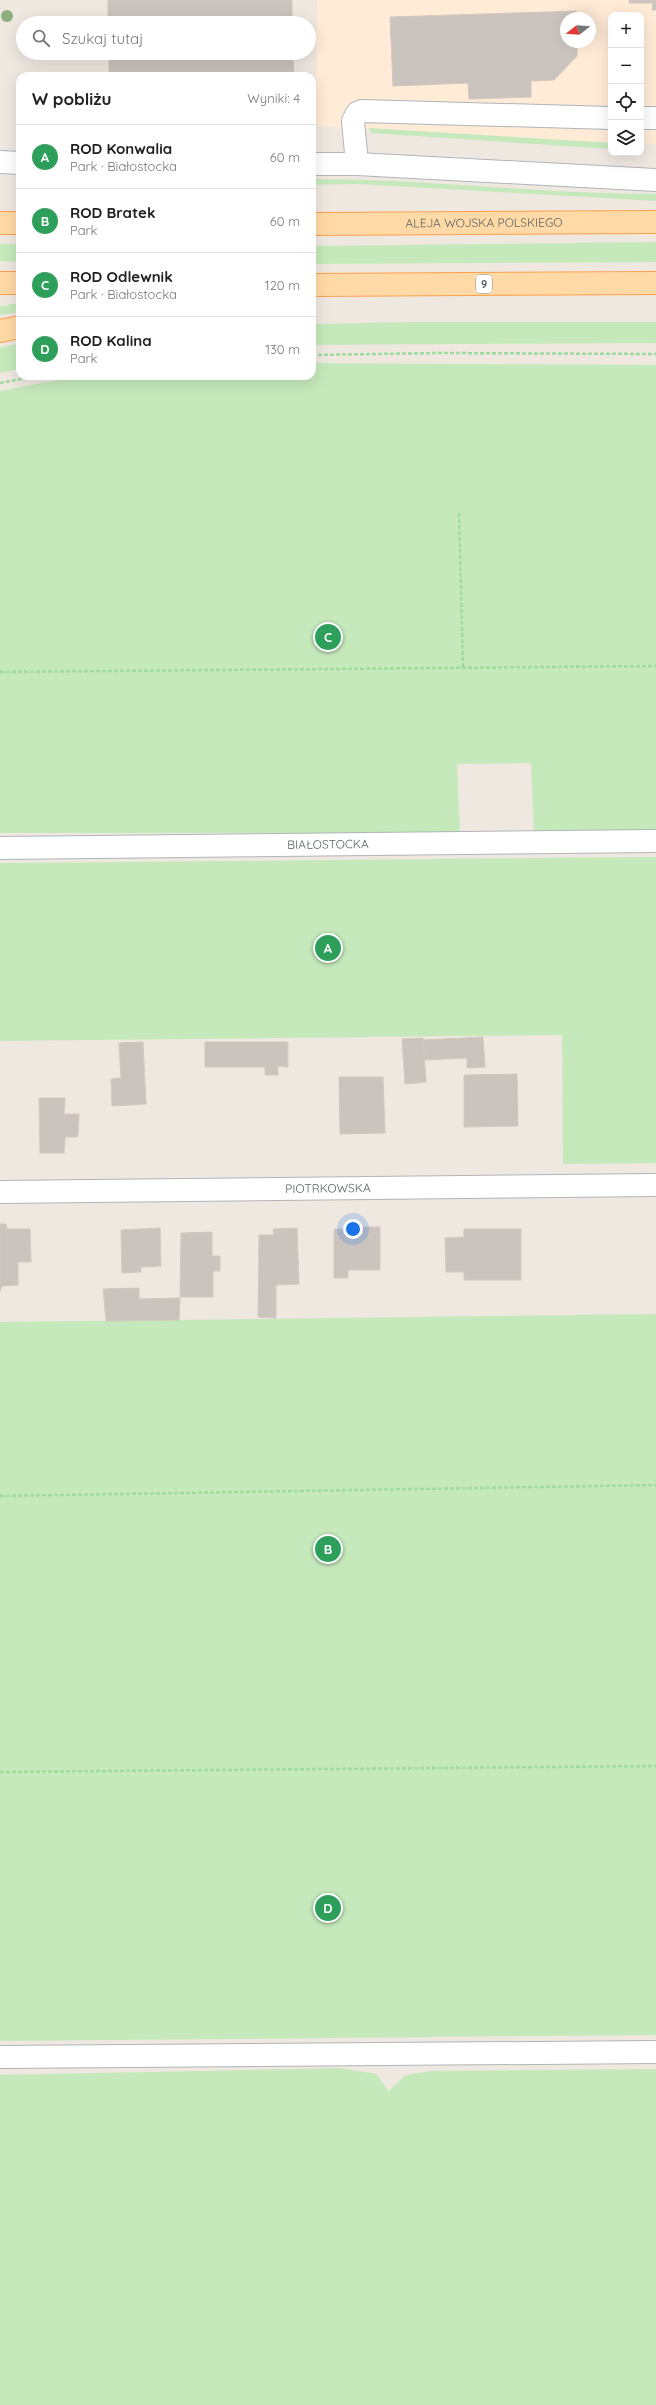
<!DOCTYPE html>
<html lang="pl">
<head>
<meta charset="utf-8">
<style>
	:root { --surface:#fff; --page:#f6f6f6; --text:#222; --muted:#767676; --line:#e0e0e0; --accent:#2563eb }
	body { margin:0; font-family:Quicksand,sans-serif; background:var(--page); color:var(--text) }
	.controls { position:absolute; right:12px; top:12px; display:grid; overflow:hidden; border-radius:8px; box-shadow:0 4px 16px #0002 }
	.controls button { width:36px; height:36px; display:grid; place-items:center; padding:0; border:0; border-bottom:1px solid var(--line); background:var(--surface); color:var(--text); font:20px sans-serif }
	.compass { position:absolute; left:560px; top:12px; width:36px; height:36px; border-radius:50%; background:var(--surface); box-shadow:0 4px 16px #0002; rotate:253deg }
	.you { position:absolute; left:353px; top:1229px; width:14px; height:14px; margin:-10px; border:3px solid #fff; border-radius:50%; background:#1a73e8; box-shadow:0 0 0 6px #1a73e833 }
	.badge { display:grid; place-items:center; width:26px; height:26px; border-radius:50%; background:var(--accent); color:#fff; font-size:13px; font-weight:700 }
	.pin { position:absolute; translate:-50% -50%; border:2px solid #fff; box-shadow:0 1px 4px #0006 }
	.list { margin:0; padding:0; list-style:none }
	h2 { display:flex; justify-content:space-between; align-items:center; height:52px; margin:0; padding:0 16px; font-size:17px }
	h2 small { font-size:13px; font-weight:400; color:var(--muted) }
	.list li { display:grid; grid-template-columns:26px 1fr auto; gap:12px; align-items:center; box-sizing:border-box; height:64px; padding:0 16px; border-top:1px solid var(--line) }
	.list b { display:block; font-size:15px; white-space:nowrap }
	.list p { margin:0; font-size:13px; white-space:nowrap; color:var(--muted) }
	.list em { font-size:13px; font-style:normal; color:var(--muted) }
	.icon { flex:none; width:22px; height:22px; fill:none; stroke:currentColor; stroke-width:2; stroke-linecap:round; stroke-linejoin:round }
	.map { position:relative; flex:none; width:656px; height:2405px; overflow:hidden }
	.search { position:absolute; background:var(--surface); box-shadow:0 4px 16px #0002; left:16px; top:16px; width:300px; height:44px; display:flex; align-items:center; gap:10px; box-sizing:border-box; padding:0 14px; border-radius:22px; color:var(--muted); font-size:15px }
	.panel { position:absolute; background:var(--surface); box-shadow:0 4px 16px #0002; left:16px; top:72px; width:300px; height:308px; border-radius:12px }
	.map>svg:first-child { display:block }
	.commercial { fill:#ffebd6; fill-rule:evenodd }
	.green { fill:#c6e9bb }
	.building { fill:#cac3be; stroke:#d4c8bf }
	.lines { fill:none; stroke-linecap:round; stroke-linejoin:round }
	.minor-casing { stroke:#afb5b9; stroke-width:24 }
	.major-casing { stroke:#ff9f4a; stroke-width:24 }
	.path { stroke:#9ddc9e; stroke-width:2.5; stroke-dasharray:4 2; stroke-linecap:butt }
	.minor { stroke:#fff; stroke-width:22 }
	.major { stroke:#ffdaa6; stroke-width:22 }
	.tree { fill:#8db07d }
	.labels { text-anchor:middle; stroke-width:3.5; stroke-linejoin:round; paint-order:stroke }
	.shield { fill:#fff; stroke:#8c9092; stroke-width:1 }
	.shield-label { font-size:11px; font-weight:bold; fill:#5a6164 }
	.street-label { font-size:12px; fill:#5a6164; stroke:#fff }
</style>
</head>
<body>
<div class="map">
<svg width="656" height="2405" viewBox="0 0 656 2405">
	<rect width="100%" height="100%" fill="#efe8e1"/>
	<path class="commercial" d="M317,0H656V144H641V15H611V143L316,126ZM566,18H590V42H566Z"/>
	<g class="green">
		<path d="M369,128L611,143V149L371,133Z"/>
		<path d="M312,179C427,179 541,194 656,194V201L358,184L312,185Z"/>
		<path d="M656,242V262L312,264V246Z"/>
		<path d="M0,244H20V262L0,261Z"/>
		<path d="M9,304H20V312L0,315V306H8Z"/>
		<path d="M413,322H656V343L312,345V324Z"/>
		<path d="M20,343V369L0,373V348Z"/>
		<path d="M312,363L656,365V832L534,835L531,763L457,764L460,833H0V391L79,376H312Z"/>
		<path d="M656,857V1163L563,1164L562,1035L0,1041V863Z"/>
		<path d="M656,1314V2035L0,2041V1322Z"/>
		<path d="M340,2068L377,2074L388,2091L406,2075L431,2071L656,2069V2405H0V2075Z"/>
	</g>
	<g class="building">
		<rect x="108" y="0" width="184" height="23"/>
		<path d="M629,0H656V10H652L653,3H629Z"/>
		<path d="M576,11V18H566V42H577V56L554,80L531,81V97L469,99L468,83L393,86L390,17Z"/>
		<path d="M109,53H293L294,76H109Z"/>
		<path d="M483,1037L485,1067L467,1068V1058L424,1060L423,1040Z"/>
		<path d="M423,1038L426,1082L405,1084L402,1039Z"/>
		<path d="M143,1042L146,1104L112,1106L111,1079L121,1078L119,1043Z"/>
		<path d="M205,1042H288V1067L278,1066V1075H265V1067H205Z"/>
		<path d="M517,1074L518,1126L464,1127V1075Z"/>
		<path d="M339,1077H383L385,1133L340,1134Z"/>
		<path d="M39,1098H65L64,1114H79L78,1137H65L64,1153H40Z"/>
		<path d="M0,1224H6L7,1229H30L31,1262H18V1285L2,1286L0,1291Z"/>
		<path d="M356,1227H380V1270H348V1278H334V1229H356Z"/>
		<path d="M160,1228L161,1266L141,1267V1272L122,1273L121,1230Z"/>
		<path d="M297,1228L299,1284L276,1285V1318L258,1317L259,1235H274L273,1229Z"/>
		<path d="M464,1229H521V1280H464V1272H446L445,1238L464,1237Z"/>
		<path d="M212,1232V1256H220V1271H213V1297H180L181,1233Z"/>
		<path d="M139,1288V1299L180,1298L179,1320L106,1321L103,1289Z"/>
	</g>
	<g class="lines">
		<g class="minor-casing">
			<g id="minor">
				<path d="M641,118H656"/>
				<path d="M0,162L20,163"/>
				<path d="M312,164H357L656,180"/>
				<path d="M357,164L353,121L357,113L362,111L611,118"/>
				<path id="s1" d="M0,848L656,841"/>
				<path id="s2" d="M0,1192L656,1185"/>
				<path d="M0,2057L656,2052"/>
			</g>
		</g>
		<g class="major-casing">
			<g id="major">
				<path d="M0,223H20"/>
				<path id="s3" d="M312,224L656,222"/>
				<path d="M0,283H20"/>
				<path d="M312,285L656,283"/>
				<path d="M0,331L20,327"/>
			</g>
		</g>
		<g class="path">
			<path d="M312,355L439,353L656,354"/>
			<path d="M0,383L38,376"/>
			<path d="M459,513L463,668"/>
			<path d="M0,672L656,666"/>
			<path d="M0,1496L656,1485"/>
			<path d="M0,1772L656,1766"/>
		</g>
		<use href="#minor" class="minor"/>
		<use href="#major" class="major"/>
	</g>
	<circle class="tree" cx="7" cy="16" r="6"/>
	<g class="labels">
		<rect class="shield" x="476" y="275" width="16" height="18" rx="3"/>
		<g class="shield-label">
			<text x="484" y="288">9</text>
		</g>
		<g class="street-label">
			<text dy="4" stroke="none"><textPath href="#s3" startOffset="172">ALEJA WOJSKA POLSKIEGO</textPath></text>
			<text dy="4" stroke="none"><textPath href="#s1" startOffset="328">BIAŁOSTOCKA</textPath></text>
			<text dy="4" stroke="none"><textPath href="#s2" startOffset="328">PIOTRKOWSKA</textPath></text>
		</g>
	</g>
</svg>
<div class="controls">
<button>+</button>
<button>−</button>
<button><svg class="icon" aria-label="locate" viewBox="0 0 24 24"><circle cx="12" cy="12" r="6"/><path d="M12 2v4M12 18v4M2 12h4M18 12h4"/></svg></button>
<button><svg class="icon" aria-label="layers" viewBox="0 0 24 24"><path d="M12 4l9 5-9 5-9-5zM3 14l9 5 9-5"/></svg></button>
</div>
<svg class="compass" viewBox="-18 -18 36 36"><path d="M0-13l5 13h-10z" fill="#e53935"/><path d="M0 13l5-13h-10z" fill="#767676"/></svg>
<div class="you"></div>
<div class="pin badge" style="left:328px;top:948px;background:#2e9e5b">A</div>
<div class="pin badge" style="left:328px;top:1549px;background:#2e9e5b">B</div>
<div class="pin badge" style="left:328px;top:637px;background:#2e9e5b">C</div>
<div class="pin badge" style="left:328px;top:1908px;background:#2e9e5b">D</div>
<div class="search"><svg class="icon" aria-label="search" viewBox="0 0 24 24"><circle cx="10" cy="10" r="6"/><path d="M15 15l6 6"/></svg>Szukaj tutaj</div>
<section class="panel">
<h2>W pobliżu<small>Wyniki: 4</small></h2>
<ul class="list">
<li><span class="badge" style="background:#2e9e5b">A</span><div><b>ROD Konwalia</b><p>Park · Białostocka</p></div><em>60 m</em></li>
<li><span class="badge" style="background:#2e9e5b">B</span><div><b>ROD Bratek</b><p>Park</p></div><em>60 m</em></li>
<li><span class="badge" style="background:#2e9e5b">C</span><div><b>ROD Odlewnik</b><p>Park · Białostocka</p></div><em>120 m</em></li>
<li><span class="badge" style="background:#2e9e5b">D</span><div><b>ROD Kalina</b><p>Park</p></div><em>130 m</em></li>
</ul>
</section>
</div>
</body>
</html>
